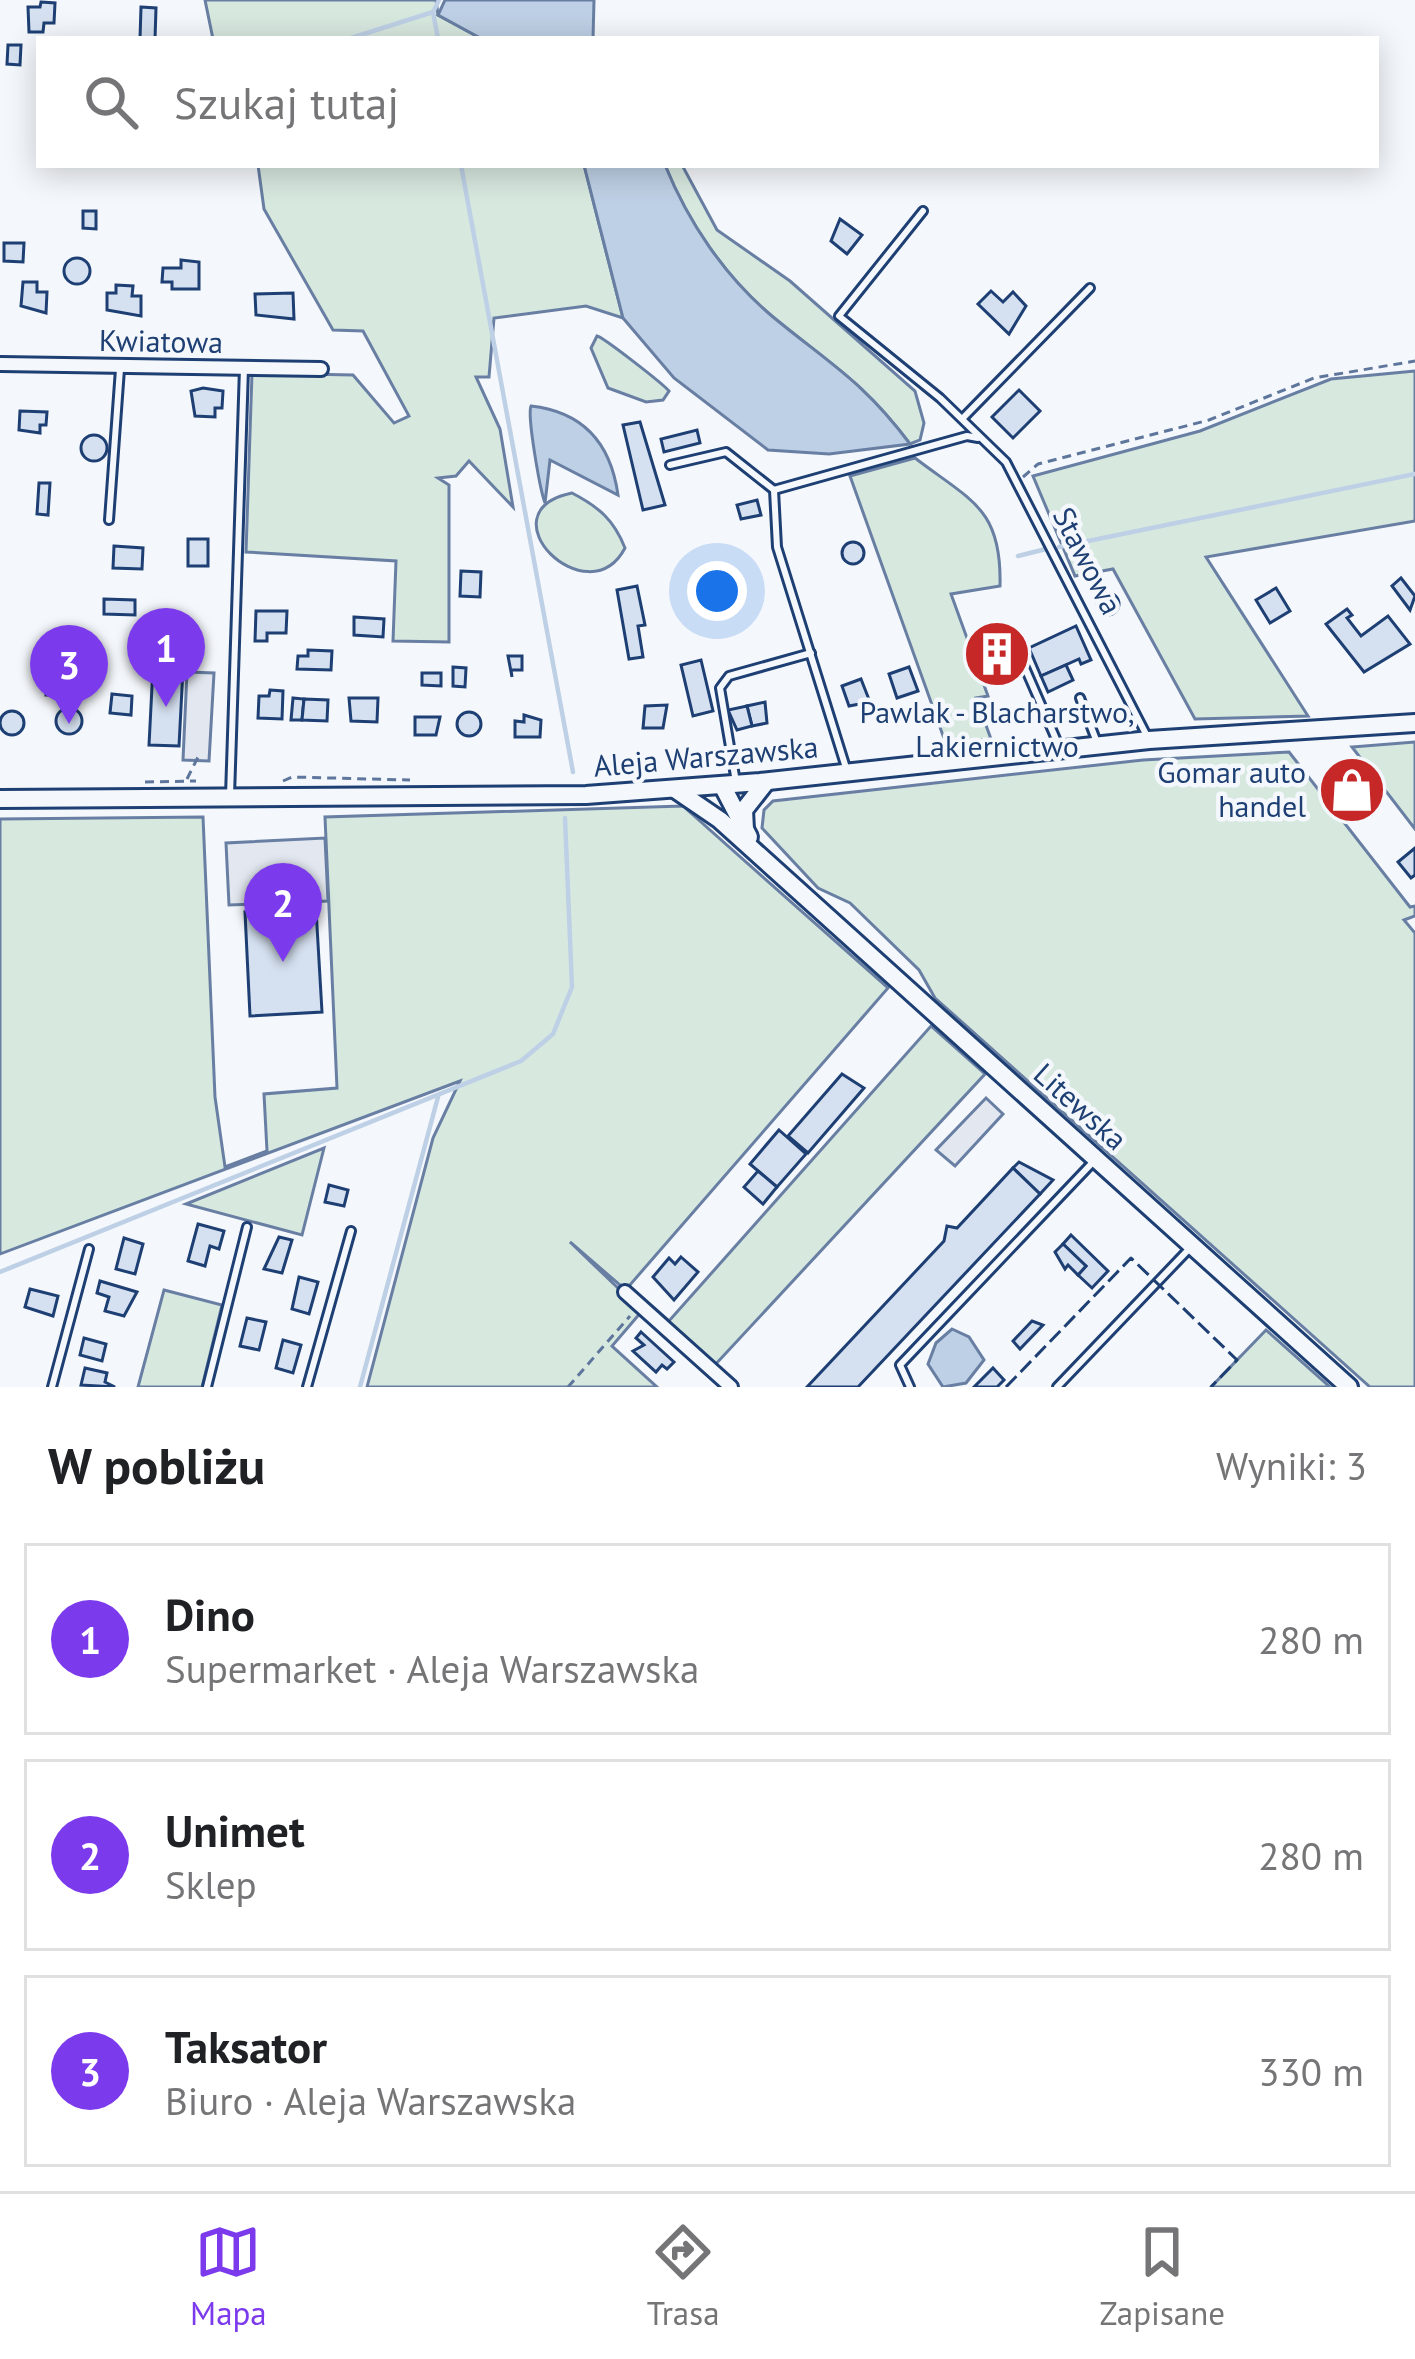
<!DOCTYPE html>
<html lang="pl">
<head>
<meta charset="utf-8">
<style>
	:root { --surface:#fff; --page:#f2f2f2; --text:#202124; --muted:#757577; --line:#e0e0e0; --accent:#7c3aed }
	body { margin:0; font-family:"PT Sans",sans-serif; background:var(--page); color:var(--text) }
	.you { position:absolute; left:717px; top:591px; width:42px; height:42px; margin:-30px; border:9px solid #fff; border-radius:50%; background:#1a73e8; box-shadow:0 0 0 18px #1a73e833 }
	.badge { display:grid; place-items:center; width:78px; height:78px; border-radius:50%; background:var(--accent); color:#fff; font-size:39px; font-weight:700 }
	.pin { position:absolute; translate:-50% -99px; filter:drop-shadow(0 3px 6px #0008) }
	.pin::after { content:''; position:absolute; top:63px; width:42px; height:36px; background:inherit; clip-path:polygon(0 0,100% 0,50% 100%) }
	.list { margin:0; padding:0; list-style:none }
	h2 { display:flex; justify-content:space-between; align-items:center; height:156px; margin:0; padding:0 48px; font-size:51px }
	h2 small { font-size:39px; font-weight:400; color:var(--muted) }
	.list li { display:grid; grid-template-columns:78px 1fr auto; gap:36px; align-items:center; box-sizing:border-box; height:192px; margin:0 24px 24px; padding:0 24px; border:3px solid var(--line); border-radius:0px }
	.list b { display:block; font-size:45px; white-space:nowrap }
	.list p { margin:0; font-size:39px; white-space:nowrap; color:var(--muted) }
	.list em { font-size:39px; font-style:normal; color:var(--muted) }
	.icon { flex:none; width:66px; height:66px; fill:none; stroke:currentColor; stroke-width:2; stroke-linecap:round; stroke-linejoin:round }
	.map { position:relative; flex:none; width:1415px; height:1387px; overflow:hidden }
	.search { position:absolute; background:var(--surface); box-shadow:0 6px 30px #0003; left:36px; right:36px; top:36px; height:132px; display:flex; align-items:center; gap:30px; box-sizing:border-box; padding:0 42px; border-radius:0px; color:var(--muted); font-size:45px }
	.sheet { height:804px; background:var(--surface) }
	nav { display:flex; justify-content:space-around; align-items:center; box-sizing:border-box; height:168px; border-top:3px solid var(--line); background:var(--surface); font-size:33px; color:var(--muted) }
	nav a { display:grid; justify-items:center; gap:6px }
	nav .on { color:var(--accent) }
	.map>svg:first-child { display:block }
	.green { fill:#d7e8df; stroke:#687fa3; stroke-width:3 }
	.parking { fill:#e3e8f0; stroke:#687fa3; stroke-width:3 }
	.water { fill:#bed0e5; stroke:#687fa3; stroke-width:3 }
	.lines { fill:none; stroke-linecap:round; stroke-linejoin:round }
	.stream { stroke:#bed0e5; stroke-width:4.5 }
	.building { fill:#d5e0f0; stroke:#1d3f73; stroke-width:3 }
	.lane-casing { stroke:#1d3f73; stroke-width:12 }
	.street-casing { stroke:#1d3f73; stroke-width:18 }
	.secondary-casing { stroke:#1d3f73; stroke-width:22 }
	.path { stroke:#5e769c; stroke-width:3; stroke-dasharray:9 6; stroke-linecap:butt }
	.lane { stroke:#f4f7fb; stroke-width:6 }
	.street { stroke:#f4f7fb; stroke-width:12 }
	.secondary { stroke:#f4f7fb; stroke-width:16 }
	.fence { stroke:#1d3f73; stroke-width:3; stroke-dasharray:15 6; stroke-linecap:butt }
	.labels { text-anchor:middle; stroke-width:9; stroke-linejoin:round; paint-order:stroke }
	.street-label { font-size:30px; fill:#1d3f73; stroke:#f4f7fb }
	.poi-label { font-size:30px; fill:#1d3f73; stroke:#f4f7fb }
</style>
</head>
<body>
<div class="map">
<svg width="1415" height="1387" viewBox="0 0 1415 1387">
	<rect width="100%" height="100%" fill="#f4f7fb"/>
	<g class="green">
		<path d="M205,0H436L438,15L482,39H213Z"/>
		<path d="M258,165H584L623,318L586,306L494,318L489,377H476L500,429L513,507L469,461L456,476L438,478L449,485V642L393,641L396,561L246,552L252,373L353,375L394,423L409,416L363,331L333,330L264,209Z"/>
		<path d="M665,165H682L717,230L790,281L915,391L924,423L920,440L910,444C864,382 830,364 773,317C725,277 688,222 665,165Z"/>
		<path d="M597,336C603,337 662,383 669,391L663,400L646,402L608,388L591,348Z"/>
		<path d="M1415,371V521L1206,557L1308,716L1195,719L1113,569L1075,576L1033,476L1200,431L1331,379Z"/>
		<path d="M915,458C971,501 1002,508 1000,586L951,594L988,696L976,698L991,739L946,744L850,476Z"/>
		<path d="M572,493C599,507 614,520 625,548C588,618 481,512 572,493Z"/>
		<path d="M1415,742V829L1352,747Z"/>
		<path d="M1289,752L1410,907L1415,906V916L1404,920L1415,933V1387H1370L935,998L919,970L850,903L818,888L762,828L764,810L773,801L1143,760Z"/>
		<path d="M683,806L888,988L629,1286L669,1321L931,1026L985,1074L714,1366L570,1242L642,1311L612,1346L657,1387H367L433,1138L460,1081L0,1254V819L203,817L215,1097L225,1167L267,1151L264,1094L337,1088L325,817Z"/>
		<path d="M324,1148L302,1235L186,1204Z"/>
		<path d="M164,1290L222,1305L202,1387H138Z"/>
		<path d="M1266,1330L1330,1387H1211Z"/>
	</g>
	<g class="parking">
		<path d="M187,672L214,673L209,761L183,760Z"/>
		<path d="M325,838L328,901L229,905L226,843Z"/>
		<path d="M986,1098L1003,1114L955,1166L936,1150Z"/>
	</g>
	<g class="water">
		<path d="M445,0H594L593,39H482L438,15Z"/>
		<path d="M584,165H665C688,222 725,277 773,317C830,364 864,382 910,444L829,454L768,450L674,378L623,318Z"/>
		<path d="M531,406C585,412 611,445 618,495L550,460L545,503C540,490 527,416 531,406Z"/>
		<path d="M952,1329L969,1337L984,1360L966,1383L943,1387L928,1364L936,1343Z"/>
	</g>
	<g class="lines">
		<g class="stream">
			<path d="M348,39L433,12"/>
			<path d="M438,39L433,12L439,0"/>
			<path d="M461,165L573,772"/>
			<path d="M1059,547L1415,474"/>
			<path d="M1018,556L1046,549"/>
			<path d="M0,1272L521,1061L553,1034L572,987L565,818"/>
			<path d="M360,1387L438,1097"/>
		</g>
	</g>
	<g class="building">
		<path d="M41,2L55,3L54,23H44L43,32H29L28,7H40Z"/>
		<path d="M141,7L156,8L155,39H140Z"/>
		<path d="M8,45H21L20,65L7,64Z"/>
		<path d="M83,211H96V229L83,228Z"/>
		<path d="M840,219L862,235L847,254L831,241Z"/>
		<path d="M4,243H24L23,262L4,261Z"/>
		<circle cx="77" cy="271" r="13"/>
		<path d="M181,260L199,262V289H172V282H162L163,268H181Z"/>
		<path d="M23,282H37V292H47L46,313L21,306Z"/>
		<path d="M116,285L133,286L132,296H141V316L107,310V293H116Z"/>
		<path d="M991,291L1003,302L1013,292L1026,306L1009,334L978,304Z"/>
		<path d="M293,293L294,319L256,315L255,294Z"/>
		<path d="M203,388L223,391L222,408H215V417L195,416L191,391Z"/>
		<path d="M1019,390L1040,411L1013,438L992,417Z"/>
		<path d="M20,411L47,412L46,425H40V433L19,430Z"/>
		<path d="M640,422L665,505L643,510L623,425Z"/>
		<path d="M697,430L700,443L664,452L661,439Z"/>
		<circle cx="94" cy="448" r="13"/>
		<path d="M39,483H50L48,515L37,514Z"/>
		<path d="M757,500L761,515L741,519L737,505Z"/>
		<rect x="188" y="539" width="20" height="27"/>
		<circle cx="853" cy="553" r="11"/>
		<path d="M114,546L143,548L142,569L113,568Z"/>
		<path d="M461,571L481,572L480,597L460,596Z"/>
		<path d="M1401,578L1415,596L1410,610L1392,586Z"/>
		<path d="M637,586L645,625L638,626L643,657L629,659L617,590Z"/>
		<path d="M1276,588L1290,611L1270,623L1256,600Z"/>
		<circle cx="1108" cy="604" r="11"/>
		<path d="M104,599L135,600V615L104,614Z"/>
		<path d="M1347,609L1352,615L1347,618L1361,636L1388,616L1410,644L1364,672L1326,624Z"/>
		<path d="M256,611H287L286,633H267V641H255Z"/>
		<path d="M354,617L384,619L383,637L354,635Z"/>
		<path d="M1076,626L1091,660L1081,664L1079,659L1041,676L1029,648Z"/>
		<path d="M997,628L1015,672L996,680L978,635Z"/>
		<path d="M308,650L332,651L331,670L297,669L298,656H308Z"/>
		<path d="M83,656H95L93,686H81Z"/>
		<path d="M508,656H522V670H511L512,677Z"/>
		<path d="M48,657H53L52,672L59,673L58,695H46Z"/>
		<path d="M701,660L713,711L693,716L681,665Z"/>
		<path d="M1066,665L1073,680L1048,692L1041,676Z"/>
		<path d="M153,667L183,669L179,746L149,745Z"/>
		<path d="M453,667L466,668L465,687L453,686Z"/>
		<path d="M909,667L918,691L897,698L889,674Z"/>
		<path d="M422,673H441V686L422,685Z"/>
		<path d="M861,679L870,702L849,706L842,686Z"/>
		<path d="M270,690L283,691L282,719L258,718L259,696H269Z"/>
		<path d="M112,694L132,696L131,715L110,713Z"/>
		<path d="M293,698L304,699L302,720H291Z"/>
		<path d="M349,698H378L377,722L351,721Z"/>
		<path d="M304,699L328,700L327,721L302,720Z"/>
		<path d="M765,702L767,723L752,726L747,706Z"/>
		<path d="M667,705L663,728H643L645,706Z"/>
		<path d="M747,706L752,726L737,730L728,710Z"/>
		<circle cx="69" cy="721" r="13"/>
		<circle cx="12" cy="723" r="12"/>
		<circle cx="469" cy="724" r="12"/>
		<path d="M524,715L541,720L540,737H515V721L524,722Z"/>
		<path d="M415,717H440L436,735H415Z"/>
		<path d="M1415,848V875L1411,878L1398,862Z"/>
		<path d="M316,909L322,1012L250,1016L245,912Z"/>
		<path d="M842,1074L864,1088L808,1153L788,1136Z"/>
		<path d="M779,1130L806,1154L777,1187L750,1164Z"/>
		<path d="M1019,1162L1053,1180L1040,1194L1013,1168Z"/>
		<path d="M1013,1168L1040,1194L858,1387H807L944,1241L947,1226L957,1228Z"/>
		<path d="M758,1171L777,1187L763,1204L744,1187Z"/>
		<path d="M329,1185L348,1190L344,1206L325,1202Z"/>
		<path d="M198,1224L224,1231L219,1249L210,1246L205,1266L188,1261Z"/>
		<path d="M1071,1235L1108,1271L1092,1288L1078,1275L1086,1266L1063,1244Z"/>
		<path d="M279,1237L292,1240L282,1273L264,1269Z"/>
		<path d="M124,1238L143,1244L135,1274L116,1269Z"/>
		<path d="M1063,1244L1086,1266L1078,1275L1068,1265L1065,1269L1055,1252Z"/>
		<path d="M681,1257L698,1272L674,1300L653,1277L669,1258L675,1264Z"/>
		<path d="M299,1277L318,1282L309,1314L292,1309Z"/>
		<path d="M100,1281L137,1292L124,1316L105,1311L109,1297L97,1293Z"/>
		<path d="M30,1289L58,1296L53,1316L25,1307Z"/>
		<path d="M247,1318L266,1322L259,1350L240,1346Z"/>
		<path d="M1032,1321L1043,1325L1020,1349L1013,1341Z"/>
		<path d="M641,1332L674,1362L667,1369L662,1365L656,1372L633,1351L644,1345L636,1338Z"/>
		<path d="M84,1338L106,1344L102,1361L80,1355Z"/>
		<path d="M283,1340L301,1345L293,1373L276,1368Z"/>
		<path d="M85,1368L107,1373L105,1382L115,1387L81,1385Z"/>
		<path d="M993,1368L1004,1380L997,1387H974Z"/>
	</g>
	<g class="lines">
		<g class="lane-casing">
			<g id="lane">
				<path d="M923,211L839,316L940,398L1006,462L1148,738"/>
				<path d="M963,418L1090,288"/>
				<path d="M670,465L726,452L774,490L777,547L847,771"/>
				<path d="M774,490L967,436L978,438"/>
				<path d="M109,520L120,369"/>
				<path d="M1015,645L1059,746"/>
				<path d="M1080,698L1098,745"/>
				<path d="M736,782L720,688L729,676L811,653"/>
				<path d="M230,796L244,368"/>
				<path d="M52,1387L89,1249"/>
				<path d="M207,1387L247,1227"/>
				<path d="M307,1387L351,1231"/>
				<path d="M910,1387L900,1365L1094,1161"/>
				<path d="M1057,1387L1190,1248"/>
			</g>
		</g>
		<g class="street-casing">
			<g id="street">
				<path d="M0,364L321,369"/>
				<path d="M625,1292L731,1387"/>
			</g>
		</g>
		<g class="secondary-casing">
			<g id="secondary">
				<path d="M722,785L749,837"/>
				<path d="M676,790L720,820L1349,1387"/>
				<path d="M0,799L586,795L760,782L1149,740L1415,723"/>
				<path d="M745,830L744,810L766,782"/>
			</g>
		</g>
		<g class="path">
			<path d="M1023,477L1038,464L1209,420L1314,378L1415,361"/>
			<path d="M187,779L199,755"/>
			<path d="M283,781L292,777L410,780"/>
			<path d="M145,782L196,781"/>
			<path d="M568,1387L630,1316"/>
		</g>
		<use href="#lane" class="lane"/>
		<use href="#street" class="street"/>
		<use href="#secondary" class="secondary"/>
		<path class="fence" d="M1006,1387L1131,1258L1237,1360L1211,1387"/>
	</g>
	<defs>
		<g id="building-disc" transform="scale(3.45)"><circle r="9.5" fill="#c62828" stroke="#f4f7fb"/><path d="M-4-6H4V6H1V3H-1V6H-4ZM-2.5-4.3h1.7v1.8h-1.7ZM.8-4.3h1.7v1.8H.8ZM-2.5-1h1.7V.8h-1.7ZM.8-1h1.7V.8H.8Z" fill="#fff"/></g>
		<g id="shop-disc" transform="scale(3.45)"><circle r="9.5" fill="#c62828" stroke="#f4f7fb"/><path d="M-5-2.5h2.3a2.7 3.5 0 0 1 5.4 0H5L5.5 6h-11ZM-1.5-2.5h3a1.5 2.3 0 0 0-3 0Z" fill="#fff"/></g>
	</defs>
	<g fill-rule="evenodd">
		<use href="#building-disc" x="997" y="654"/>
		<use href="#shop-disc" x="1352" y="790"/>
	</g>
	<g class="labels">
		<g class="street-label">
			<text transform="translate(161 342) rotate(1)" y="10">Kwiatowa</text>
			<text transform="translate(1087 561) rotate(63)" y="10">Stawowa</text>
			<text transform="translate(706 757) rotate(-5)" y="10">Aleja Warszawska</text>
			<text transform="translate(1080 1107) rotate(42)" y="10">Litewska</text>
		</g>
		<g class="poi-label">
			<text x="997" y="723">Pawlak - Blacharstwo,<tspan x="997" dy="34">Lakiernictwo</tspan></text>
			<text x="1306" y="783" text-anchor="end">Gomar auto<tspan x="1306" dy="34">handel</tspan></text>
		</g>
	</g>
</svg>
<div class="you"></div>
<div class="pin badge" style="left:166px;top:707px">1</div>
<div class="pin badge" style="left:283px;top:962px">2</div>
<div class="pin badge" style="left:69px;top:724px">3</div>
<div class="search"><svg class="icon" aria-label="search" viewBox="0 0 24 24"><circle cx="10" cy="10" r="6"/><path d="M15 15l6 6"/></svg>Szukaj tutaj</div>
</div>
<section class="sheet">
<h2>W pobliżu<small>Wyniki: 3</small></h2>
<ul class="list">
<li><span class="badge">1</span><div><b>Dino</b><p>Supermarket · Aleja Warszawska</p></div><em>280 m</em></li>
<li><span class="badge">2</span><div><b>Unimet</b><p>Sklep</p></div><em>280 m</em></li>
<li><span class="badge">3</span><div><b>Taksator</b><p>Biuro · Aleja Warszawska</p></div><em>330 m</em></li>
</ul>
</section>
<nav>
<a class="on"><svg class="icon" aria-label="map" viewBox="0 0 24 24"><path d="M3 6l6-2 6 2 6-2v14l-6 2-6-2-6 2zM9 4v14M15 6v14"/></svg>Mapa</a>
<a><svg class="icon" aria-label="directions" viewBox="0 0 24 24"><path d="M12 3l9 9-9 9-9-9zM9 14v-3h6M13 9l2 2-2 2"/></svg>Trasa</a>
<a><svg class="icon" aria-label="saved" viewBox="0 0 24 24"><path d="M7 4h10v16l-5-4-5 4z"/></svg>Zapisane</a>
</nav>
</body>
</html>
